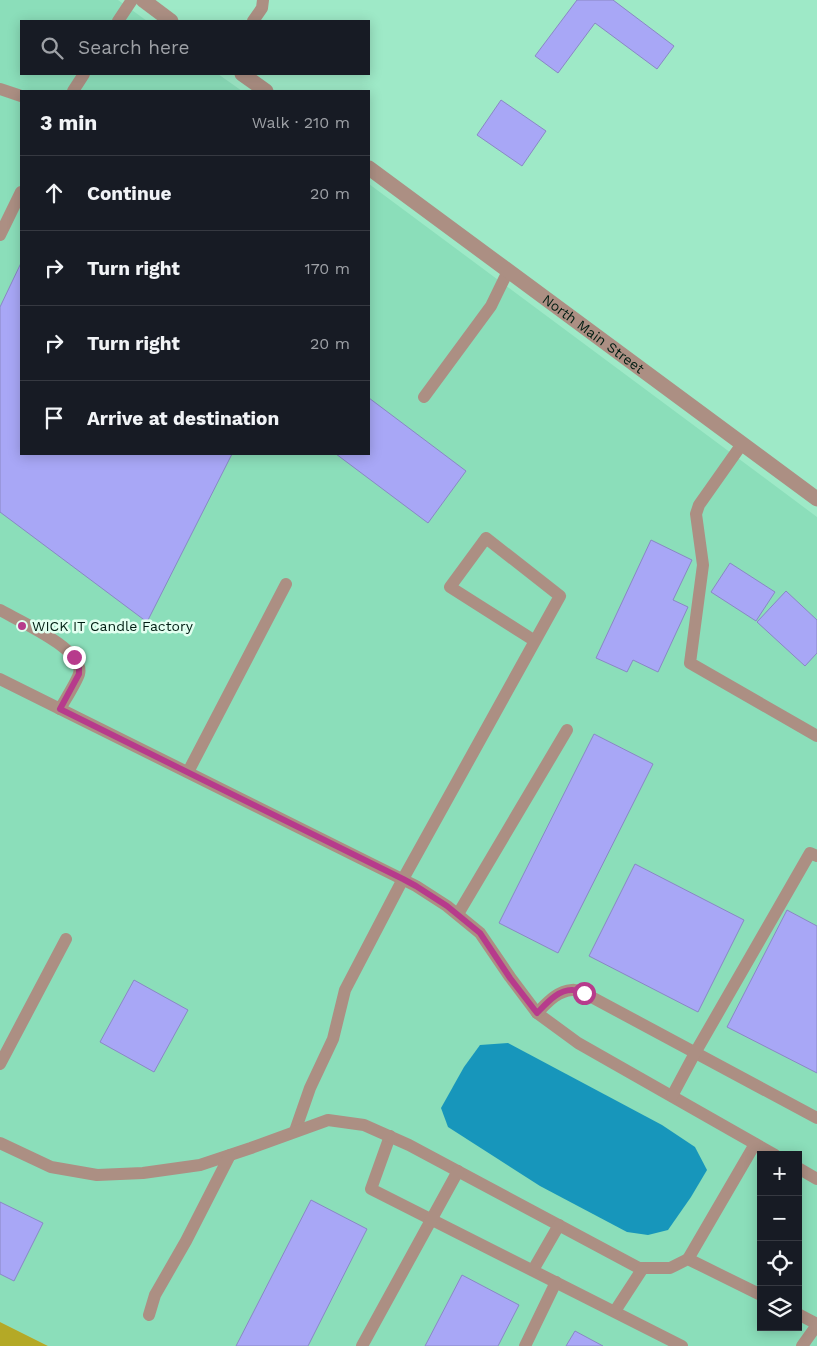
<!DOCTYPE html>
<html lang="en">
<head>
<meta charset="utf-8">
<style>
	:root { --surface:#171b24; --page:#242831; --text:#f1f3f6; --muted:#9ea1a6; --line:#363941 }
	body { margin:0; font-family:"Work Sans",sans-serif; background:var(--page); color:var(--text) }
	.controls { position:absolute; right:15px; bottom:15px; display:grid; overflow:hidden; border-radius:0px; box-shadow:0 2px 12px #0003 }
	.controls button { width:45px; height:45px; display:grid; place-items:center; padding:0; border:0; border-bottom:1px solid var(--line); background:var(--surface); color:var(--text); font:25px sans-serif }
	.stop { position:absolute; width:15px; height:15px; margin:-11px; border:4px solid #b73b8c; border-radius:50%; background:#fff }
	.stop.end { background:#b73b8c; border-color:#fff; box-shadow:0 1px 5px #0008 }
	.list { margin:0; padding:0; list-style:none }
	h2 { display:flex; justify-content:space-between; align-items:center; height:65px; margin:0; padding:0 20px; font-size:21px }
	h2 small { font-size:16px; font-weight:400; color:var(--muted) }
	.list li { display:grid; grid-template-columns:32px 1fr auto; gap:15px; align-items:center; box-sizing:border-box; height:75px; padding:0 20px; border-top:1px solid var(--line) }
	.list b { display:block; font-size:19px; white-space:nowrap }
	.list em { font-size:16px; font-style:normal; color:var(--muted) }
	.icon { flex:none; width:28px; height:28px; fill:none; stroke:currentColor; stroke-width:2; stroke-linecap:round; stroke-linejoin:round }
	.map { position:relative; flex:none; width:817px; height:1346px; overflow:hidden }
	.search { position:absolute; background:var(--surface); box-shadow:0 2px 12px #0003; left:20px; top:20px; width:350px; height:55px; display:flex; align-items:center; gap:12px; box-sizing:border-box; padding:0 18px; border-radius:0px; color:var(--muted); font-size:19px }
	.panel { position:absolute; background:var(--surface); box-shadow:0 2px 12px #0003; left:20px; top:90px; width:350px; height:365px; border-radius:0px }
	.map>svg:first-child { display:block }
	.built { fill:#8bdeba; fill-rule:evenodd }
	.forest { fill:#b4a926 }
	.water { fill:#1796bb }
	.building { fill:#a8a7f6; stroke:#8988c4 }
	.lines { fill:none; stroke-linecap:round; stroke-linejoin:round }
	.lane { stroke:#ac8f83; stroke-width:12 }
	.street { stroke:#ac8f83; stroke-width:15 }
	.route { stroke:#b73b8c; stroke-width:6 }
	.poi-dot { fill:#b73b8c; stroke:#e2fff0; stroke-width:2 }
	.labels { text-anchor:middle; stroke-width:5; stroke-linejoin:round; paint-order:stroke }
	.street-label { font-size:14px; fill:#001d12; stroke:#e2fff0 }
	.poi-label { font-size:14px; fill:#001d12; stroke:#e2fff0; text-anchor:start }
</style>
</head>
<body>
<div class="map">
<svg width="817" height="1346" viewBox="0 0 817 1346">
	<rect width="100%" height="100%" fill="#9ee9c7"/>
	<path class="built" d="M0,0H118L147,21H21V74H218L242,91H21V454H369V184L817,517V1346H48L0,1322ZM761,1155H798V1327H761Z"/>
	<path class="forest" d="M0,1322L48,1346H0Z"/>
	<path class="water" d="M508,1043L662,1125L695,1147L707,1170L691,1197L668,1230L648,1235L627,1232L540,1186L448,1127L441,1108L464,1067L480,1045Z"/>
	<g class="building">
		<path d="M577,0H613L674,46L657,69L595,23L558,73L535,56Z"/>
		<path d="M501,100L546,131L522,166L477,135Z"/>
		<path d="M21,263V454H232L147,622L0,512V307Z"/>
		<path d="M369,398L466,471L428,523L336,454H369Z"/>
		<path d="M651,540L692,560L673,600L688,607L658,672L633,660L627,672L596,658Z"/>
		<path d="M730,563L775,592L756,621L711,592Z"/>
		<path d="M786,591L817,620V653L805,666L757,622Z"/>
		<path d="M594,734L653,764L558,953L499,923Z"/>
		<path d="M635,864L744,920L698,1012L589,956Z"/>
		<path d="M787,910L817,926V1073L727,1027Z"/>
		<path d="M134,980L188,1010L154,1072L100,1042Z"/>
		<path d="M311,1200L367,1229L308,1346H236Z"/>
		<path d="M0,1202L43,1223L14,1281L0,1274Z"/>
		<path d="M462,1275L519,1305L498,1346H425Z"/>
		<path d="M575,1331L603,1346H566Z"/>
	</g>
	<g class="lines">
		<g class="lane">
			<path d="M118,21L132,0"/>
			<path d="M253,21L262,8L263,0"/>
			<path d="M0,89L21,96"/>
			<path d="M73,91L84,74"/>
			<path d="M0,235L21,192"/>
			<path d="M424,397L491,306L508,271"/>
			<path d="M742,444L699,505L696,514L703,565L690,663L817,736"/>
			<path d="M0,610C17,620 86,650 79,674C76,683 65,700 60,709"/>
			<path d="M0,679L416,886L447,906L480,933L510,977L537,1013L578,1043L775,1155"/>
			<path d="M188,772L286,584"/>
			<path d="M458,914L567,730"/>
			<path d="M537,1013C547,1003 557,991 572,990C576,989 581,992 584,993L817,1118"/>
			<path d="M0,1064L66,939"/>
			<path d="M672,1096L695,1053L810,853L817,856"/>
			<path d="M295,1131L310,1088L333,1039L345,990L403,879L560,596L486,538L450,587L535,641"/>
			<path d="M390,1136L371,1189L682,1346"/>
			<path d="M0,1143L51,1167L97,1175L143,1173L200,1165L251,1148L328,1120L364,1125L409,1145L639,1268H670L688,1259L761,1295"/>
			<path d="M798,1168L817,1179"/>
			<path d="M688,1259L755,1144"/>
			<path d="M533,1270L559,1225"/>
			<path d="M615,1311L643,1268"/>
			<path d="M798,1314L817,1324"/>
			<path d="M149,1315L155,1295L186,1241L230,1155"/>
			<path d="M362,1346L458,1171"/>
			<path d="M525,1346L556,1282"/>
			<path d="M802,1346L817,1325"/>
		</g>
		<g class="street">
			<path d="M143,0L171,21"/>
			<path d="M242,74L266,91"/>
			<path id="s1" d="M369,168L817,499"/>
		</g>
	</g>
	<g class="lines">
		<path class="route" d="M74,657L79,666V674L60,709L403,879L416,886L447,906L480,933L510,978L537,1013C546,1004 558,989 573,990C576,990 581,992 584,993"/>
	</g>
	<circle class="poi-dot" cx="22" cy="626" r="5"/>
	<g class="labels">
		<g class="street-label">
			<text dy="5" stroke="none"><textPath href="#s1" startOffset="279">North Main Street</textPath></text>
		</g>
		<g class="poi-label">
			<text x="32" y="631">WICK IT Candle Factory</text>
		</g>
	</g>
</svg>
<div class="controls">
<button>+</button>
<button>−</button>
<button><svg class="icon" aria-label="locate" viewBox="0 0 24 24"><circle cx="12" cy="12" r="6"/><path d="M12 2v4M12 18v4M2 12h4M18 12h4"/></svg></button>
<button><svg class="icon" aria-label="layers" viewBox="0 0 24 24"><path d="M12 4l9 5-9 5-9-5zM3 14l9 5 9-5"/></svg></button>
</div>
<div class="stop" style="left:584px;top:993px"></div>
<div class="stop end" style="left:74px;top:657px"></div>
<div class="search"><svg class="icon" aria-label="search" viewBox="0 0 24 24"><circle cx="10" cy="10" r="6"/><path d="M15 15l6 6"/></svg>Search here</div>
<section class="panel">
<h2>3 min<small>Walk · 210 m</small></h2>
<ul class="list">
<li><svg class="icon" aria-label="ahead" viewBox="0 0 24 24"><path d="M12 20V5M6 11l6-6 6 6"/></svg><div><b>Continue</b></div><em>20 m</em></li>
<li><svg class="icon" aria-label="right" viewBox="0 0 24 24"><path d="M7 20v-9h11M14 6l5 5-5 5"/></svg><div><b>Turn right</b></div><em>170 m</em></li>
<li><svg class="icon" aria-label="right" viewBox="0 0 24 24"><path d="M7 20v-9h11M14 6l5 5-5 5"/></svg><div><b>Turn right</b></div><em>20 m</em></li>
<li><svg class="icon" aria-label="arrive" viewBox="0 0 24 24"><path d="M6 21V4h12l-3 4 3 4H6"/></svg><div><b>Arrive at destination</b></div></li>
</ul>
</section>
</div>
</body>
</html>
